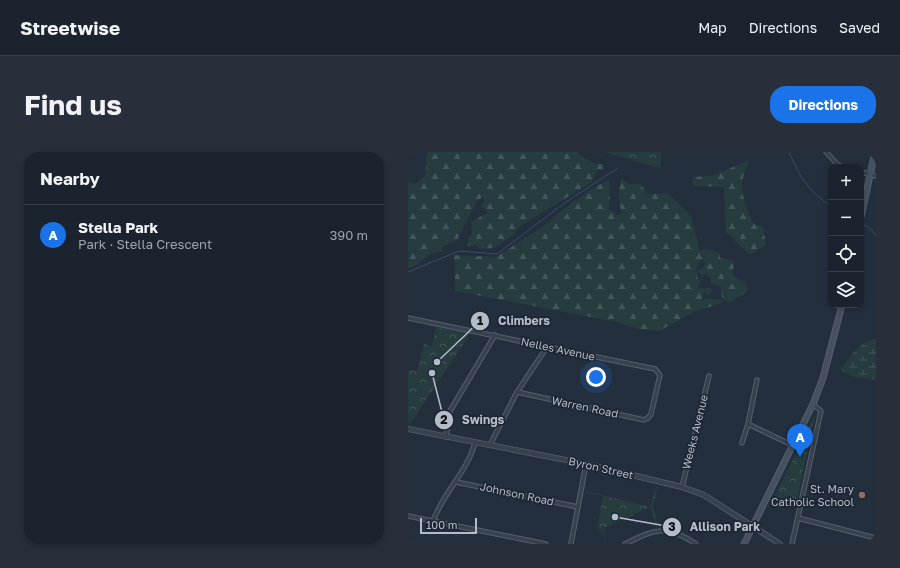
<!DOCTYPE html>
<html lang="en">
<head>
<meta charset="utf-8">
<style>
	:root { --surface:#1b232e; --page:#282f3a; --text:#f1f3f6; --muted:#a0a4aa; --line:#39404a; --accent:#1a73e8 }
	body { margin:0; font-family:"Golos Text",sans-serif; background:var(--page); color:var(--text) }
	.controls { position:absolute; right:12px; top:12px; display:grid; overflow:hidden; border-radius:8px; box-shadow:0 2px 6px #0003 }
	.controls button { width:36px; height:36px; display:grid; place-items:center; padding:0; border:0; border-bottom:1px solid var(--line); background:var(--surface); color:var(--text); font:20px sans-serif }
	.scale { position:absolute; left:12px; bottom:10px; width:57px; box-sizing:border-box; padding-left:4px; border:2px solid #b4bcc9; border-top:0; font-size:11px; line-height:14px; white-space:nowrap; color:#b4bcc9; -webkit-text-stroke:3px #1d2633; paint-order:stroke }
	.you { position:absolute; left:188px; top:225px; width:14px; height:14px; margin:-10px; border:3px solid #fff; border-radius:50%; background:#1a73e8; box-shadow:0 0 0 6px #1a73e833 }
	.badge { display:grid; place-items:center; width:26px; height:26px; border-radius:50%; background:var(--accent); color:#fff; font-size:13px; font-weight:700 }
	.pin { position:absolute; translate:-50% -33px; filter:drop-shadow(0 1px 2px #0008) }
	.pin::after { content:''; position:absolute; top:21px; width:14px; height:12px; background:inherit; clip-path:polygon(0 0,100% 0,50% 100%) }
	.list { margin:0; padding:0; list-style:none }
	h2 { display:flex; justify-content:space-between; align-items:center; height:52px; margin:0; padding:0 16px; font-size:17px }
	h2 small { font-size:13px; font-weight:400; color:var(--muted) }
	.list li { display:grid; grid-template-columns:26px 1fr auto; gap:12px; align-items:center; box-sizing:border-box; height:60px; padding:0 16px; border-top:1px solid var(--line) }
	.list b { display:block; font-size:15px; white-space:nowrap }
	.list p { margin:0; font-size:13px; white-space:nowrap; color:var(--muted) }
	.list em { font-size:13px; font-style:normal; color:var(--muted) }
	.icon { flex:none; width:22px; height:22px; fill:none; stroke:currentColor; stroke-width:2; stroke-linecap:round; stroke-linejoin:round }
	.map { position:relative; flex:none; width:468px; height:392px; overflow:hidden; border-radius:16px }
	header { display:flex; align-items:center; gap:24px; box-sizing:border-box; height:56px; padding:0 20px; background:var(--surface); border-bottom:1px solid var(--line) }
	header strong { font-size:19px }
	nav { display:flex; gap:22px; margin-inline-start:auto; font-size:14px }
	.intro { display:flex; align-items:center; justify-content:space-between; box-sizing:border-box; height:96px; padding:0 24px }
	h1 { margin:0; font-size:28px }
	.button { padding:10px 18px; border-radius:16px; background:var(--accent); color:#fff; font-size:14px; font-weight:700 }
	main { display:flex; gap:24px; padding:0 24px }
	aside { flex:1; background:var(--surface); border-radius:16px; box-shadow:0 2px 6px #0003 }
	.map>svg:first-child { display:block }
	.forest { fill:url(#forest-firs) }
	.wetland { fill:url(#wetland-marsh) }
	.park { fill:url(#park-crowns) }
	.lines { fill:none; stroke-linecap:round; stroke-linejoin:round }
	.stream { stroke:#394c67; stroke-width:1 }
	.minor-casing { stroke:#565f6c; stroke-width:5.5 }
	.tertiary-casing { stroke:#565f6c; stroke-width:6 }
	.secondary-casing { stroke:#565f6c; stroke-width:7 }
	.minor { stroke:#38414e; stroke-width:3.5 }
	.tertiary { stroke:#38414e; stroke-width:4.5 }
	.secondary { stroke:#465061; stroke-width:5 }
	.education-dot { fill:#8d6e63; stroke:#1d2633; stroke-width:1.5 }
	.labels { text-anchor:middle; stroke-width:3.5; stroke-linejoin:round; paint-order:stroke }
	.street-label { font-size:11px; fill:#b4bcc9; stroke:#1d2633 }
	.poi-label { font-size:11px; fill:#b4bcc9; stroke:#1d2633; text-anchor:end }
	.leader { fill:none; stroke:#b4bcc9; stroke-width:1.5 }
	.callout-dot { fill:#b4bcc9; stroke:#1d2633; stroke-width:1.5 }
	.mark-label { font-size:12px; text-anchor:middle; font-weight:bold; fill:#111 }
	.callout-label { font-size:12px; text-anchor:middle; font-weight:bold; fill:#b4bcc9; stroke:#1d2633; stroke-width:3.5; stroke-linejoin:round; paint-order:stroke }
</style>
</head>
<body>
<header>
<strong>Streetwise</strong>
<nav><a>Map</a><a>Directions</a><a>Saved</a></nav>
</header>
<div class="intro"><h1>Find us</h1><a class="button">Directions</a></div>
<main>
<aside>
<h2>Nearby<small></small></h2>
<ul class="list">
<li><span class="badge">A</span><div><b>Stella Park</b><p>Park · Stella Crescent</p></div><em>390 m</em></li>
</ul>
</aside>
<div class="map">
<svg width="468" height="392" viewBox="0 0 468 392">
	<defs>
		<pattern id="forest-firs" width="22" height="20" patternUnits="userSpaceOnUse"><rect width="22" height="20" fill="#263c3f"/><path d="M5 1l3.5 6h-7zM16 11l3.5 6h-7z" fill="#435659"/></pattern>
		<pattern id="wetland-marsh" width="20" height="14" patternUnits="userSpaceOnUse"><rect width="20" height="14" fill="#263c3f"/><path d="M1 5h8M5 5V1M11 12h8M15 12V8" fill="none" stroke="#435659"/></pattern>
		<pattern id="park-crowns" width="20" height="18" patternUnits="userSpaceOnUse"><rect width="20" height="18" fill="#263c3f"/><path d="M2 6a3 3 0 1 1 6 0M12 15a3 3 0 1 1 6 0" fill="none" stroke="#435659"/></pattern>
	</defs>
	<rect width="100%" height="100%" fill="#242f3e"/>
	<g class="forest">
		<path d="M19,0H170V2L187,12H196L195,18H189L184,30L111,75L105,83L87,96L72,97L67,92L65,94H60V88L64,81L63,70L79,61L78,57L72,55L77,49L74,45L68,51L49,88L34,94L35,100C15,100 16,113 0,116V30L7,32L17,24Z"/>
		<path d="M342,8C329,32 334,47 345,71L355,75L358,93L342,103L318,80L316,35L285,34V25L304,24Z"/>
		<path d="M214,27L221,32H233L239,42L259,41L283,63L291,98L300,97L312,101V106L326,109L325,124L338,131L339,140L321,151C314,147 312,144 313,135L302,131L303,125H299L300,120L296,123L291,121L290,118L294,117L298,112L294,107L288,116L290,128L292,127L293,129L290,136L304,137V139L300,143L296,140L295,145L293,147H313L316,150L284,161L251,179L230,177L209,170L47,139V113L45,103L88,105L137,73L154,58L188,34L202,28L201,57L210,63L214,61C210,48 209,41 214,27Z"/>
	</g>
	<path class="wetland" d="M468,187V228L447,225L435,220L433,217C443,204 451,190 468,187Z"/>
	<g class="park">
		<path d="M196,0H254L252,16Z"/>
		<path d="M28,175L62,182L2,272L0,271V218L9,219L16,192L24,194Z"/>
		<path d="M407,262L388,353L365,348Z"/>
		<path d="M248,335H250L245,355L249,372L248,373L243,357L241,356L196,376L197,392L195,380L189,378L195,344L178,341V339L242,355Z"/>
	</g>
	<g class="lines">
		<g class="stream">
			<path d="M381,0C394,29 398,35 423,55"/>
			<path d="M453,72L460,75L468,83"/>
			<path d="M0,120L51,99L89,102L158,50L210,16"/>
		</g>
		<g class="minor-casing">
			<g id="minor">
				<path d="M418,0L430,13L436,15"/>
				<path d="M453,20L468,24"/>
				<path d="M0,166L247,217L252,223L243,262L240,266L236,268L109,240"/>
				<path d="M340,272L384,293"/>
				<path d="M38,285L42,259L87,183"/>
				<path d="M334,291L340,272L349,228"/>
				<path d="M82,293L109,240L139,195"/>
				<path d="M48,330L170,355"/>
				<path d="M274,335L301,224"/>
				<path d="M0,364L138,392"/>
				<path d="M390,366L468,386"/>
				<path d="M25,369C35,341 59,320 67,291"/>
				<path d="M163,392L178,312"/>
				<path d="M217,392C247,377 258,372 288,392"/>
				<path d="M384,392L413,259L405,252"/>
			</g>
		</g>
		<g class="tertiary-casing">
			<path id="tertiary" d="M0,277L178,312L274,335L296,343L372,392"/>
		</g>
		<g class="secondary-casing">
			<g id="secondary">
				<path d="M453,65L467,0"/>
				<path d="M336,392L405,252L415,226L434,153"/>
			</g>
		</g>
		<use href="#minor" class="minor"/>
		<use href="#tertiary" class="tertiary"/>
		<use href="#secondary" class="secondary"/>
	</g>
	<circle class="education-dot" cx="454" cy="343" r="4"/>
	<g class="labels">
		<g class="street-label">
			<text transform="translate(150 197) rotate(12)" y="4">Nelles Avenue</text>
			<text transform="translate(177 255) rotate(12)" y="4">Warren Road</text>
			<text transform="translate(287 280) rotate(-76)" y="4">Weeks Avenue</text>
			<text transform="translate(193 316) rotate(13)" y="4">Byron Street</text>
			<text transform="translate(109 342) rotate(12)" y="4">Johnson Road</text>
		</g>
		<g class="poi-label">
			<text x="446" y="341">St. Mary<tspan x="446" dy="13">Catholic School</tspan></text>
		</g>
	</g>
	<path class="leader" d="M29 210L72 169M24 221L36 268M207 365L264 375"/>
	<g class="callout-dot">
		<circle cx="29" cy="210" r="4"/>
		<circle cx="24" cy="221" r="4"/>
		<circle cx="207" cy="365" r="4"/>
		<circle cx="72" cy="169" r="10"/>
		<circle cx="36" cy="268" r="10"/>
		<circle cx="264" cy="375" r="10"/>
	</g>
	<g class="mark-label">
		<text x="72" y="173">1</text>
		<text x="36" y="272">2</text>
		<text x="264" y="379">3</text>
	</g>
	<g class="callout-label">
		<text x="116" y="173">Climbers</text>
		<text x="75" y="272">Swings</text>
		<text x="317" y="379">Allison Park</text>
	</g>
</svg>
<div class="controls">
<button>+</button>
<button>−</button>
<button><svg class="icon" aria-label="locate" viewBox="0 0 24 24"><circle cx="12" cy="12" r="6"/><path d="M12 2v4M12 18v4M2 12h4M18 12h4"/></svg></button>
<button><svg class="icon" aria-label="layers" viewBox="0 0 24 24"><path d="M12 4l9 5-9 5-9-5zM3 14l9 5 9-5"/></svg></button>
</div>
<div class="scale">100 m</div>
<div class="you"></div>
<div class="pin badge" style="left:392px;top:305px">A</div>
</div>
</main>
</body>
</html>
